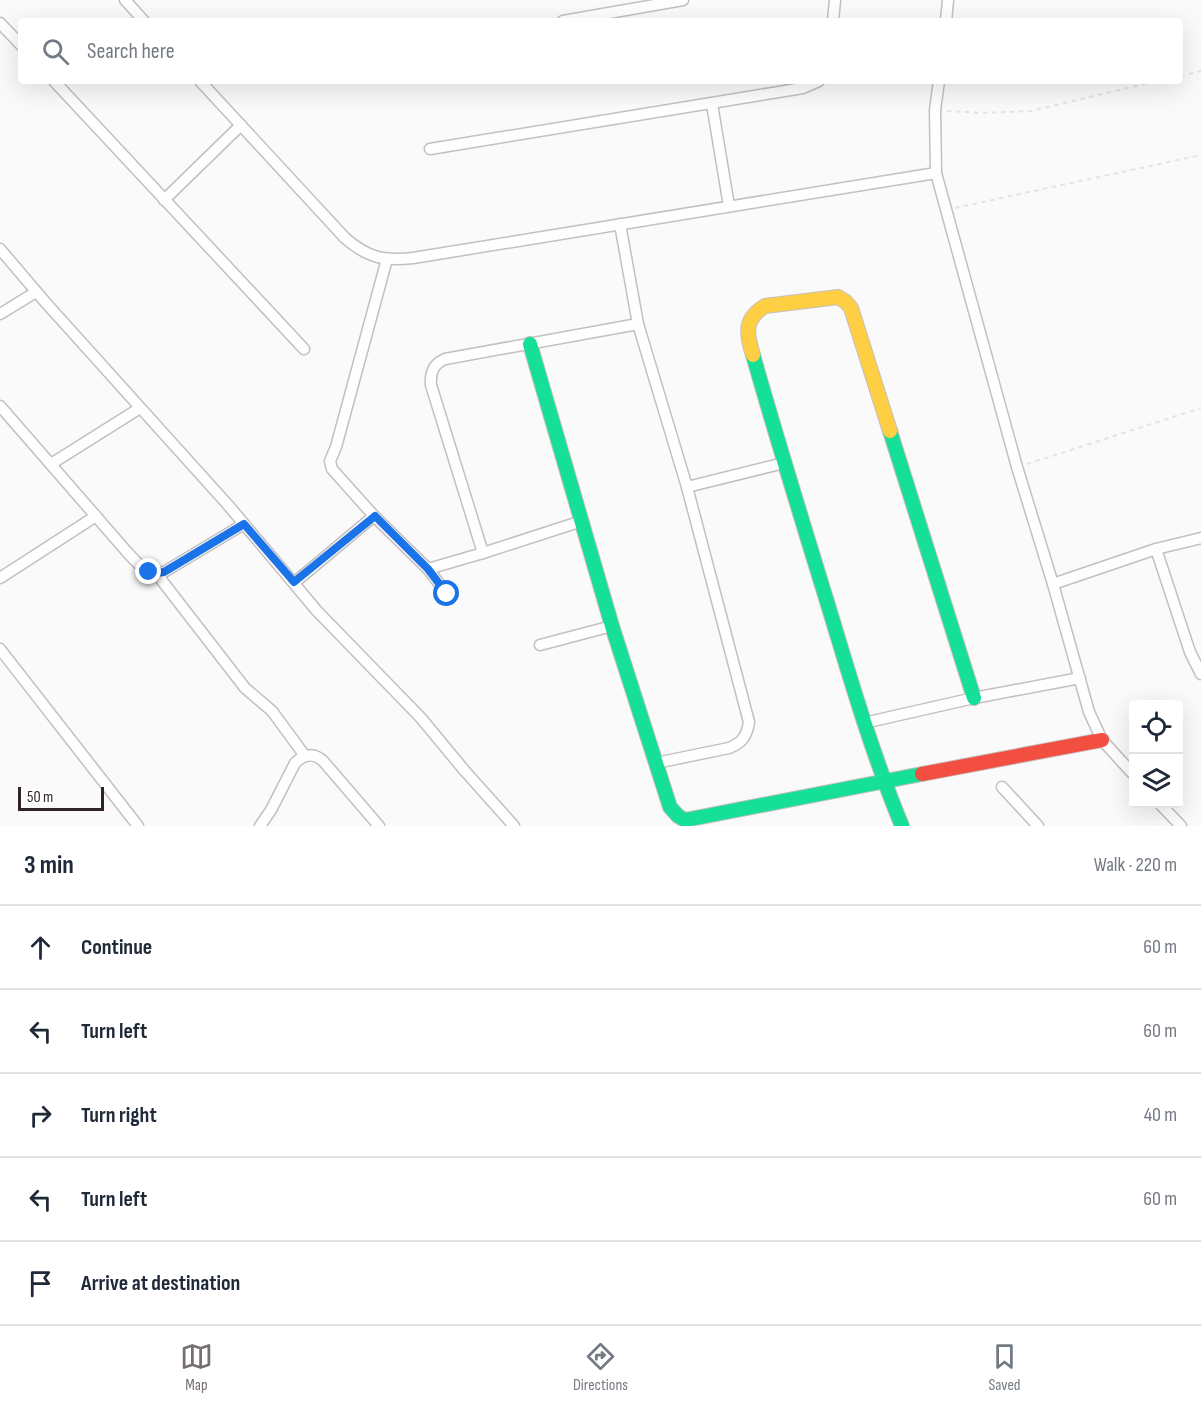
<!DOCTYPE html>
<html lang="en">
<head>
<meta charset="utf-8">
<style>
	:root { --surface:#fff; --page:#f6f6f7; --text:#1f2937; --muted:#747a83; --line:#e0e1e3; --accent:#776e6f }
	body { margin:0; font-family:"Sofia Sans Condensed",sans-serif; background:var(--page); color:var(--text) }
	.controls { position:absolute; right:18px; bottom:18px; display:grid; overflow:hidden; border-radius:6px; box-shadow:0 6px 24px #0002 }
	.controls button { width:54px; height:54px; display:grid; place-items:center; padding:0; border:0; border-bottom:2px solid var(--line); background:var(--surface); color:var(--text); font:30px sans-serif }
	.scale { position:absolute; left:18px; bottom:15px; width:86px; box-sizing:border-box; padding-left:6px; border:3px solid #302324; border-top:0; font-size:16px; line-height:21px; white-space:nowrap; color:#302324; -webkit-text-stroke:4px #fff; paint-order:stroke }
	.stop { position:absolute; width:18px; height:18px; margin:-14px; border:4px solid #1a73e8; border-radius:50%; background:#fff }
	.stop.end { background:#1a73e8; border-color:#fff; box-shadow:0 2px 6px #0008 }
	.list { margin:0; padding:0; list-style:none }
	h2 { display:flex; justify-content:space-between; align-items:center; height:78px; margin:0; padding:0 24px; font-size:26px }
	h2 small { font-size:20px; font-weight:400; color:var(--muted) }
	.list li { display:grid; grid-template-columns:39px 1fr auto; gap:18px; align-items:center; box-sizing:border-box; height:84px; padding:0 24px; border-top:2px solid var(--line) }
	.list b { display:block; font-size:22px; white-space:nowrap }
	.list em { font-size:20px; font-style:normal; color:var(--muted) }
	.icon { flex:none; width:33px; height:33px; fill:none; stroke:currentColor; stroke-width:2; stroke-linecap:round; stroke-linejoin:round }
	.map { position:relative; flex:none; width:1201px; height:826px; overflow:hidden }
	.search { position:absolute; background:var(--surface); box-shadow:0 6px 24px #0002; left:18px; right:18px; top:18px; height:66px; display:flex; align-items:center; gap:15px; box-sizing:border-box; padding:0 21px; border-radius:6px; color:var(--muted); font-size:22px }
	.sheet { height:498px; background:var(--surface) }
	nav { display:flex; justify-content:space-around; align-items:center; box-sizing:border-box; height:84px; border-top:2px solid var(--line); background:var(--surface); font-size:16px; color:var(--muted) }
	nav a { display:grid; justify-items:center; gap:3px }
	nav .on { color:var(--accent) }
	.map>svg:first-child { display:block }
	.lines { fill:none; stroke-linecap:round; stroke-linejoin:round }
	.street-casing { stroke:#c5bfbf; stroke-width:13 }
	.fast-casing { stroke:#c5bfbf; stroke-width:16 }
	.slow-casing { stroke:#c5bfbf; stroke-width:16 }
	.jam-casing { stroke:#c5bfbf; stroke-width:16 }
	.path { stroke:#e3e3e3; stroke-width:2; stroke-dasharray:4.5 4.5; stroke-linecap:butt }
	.street { stroke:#fefefe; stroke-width:10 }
	.fast { stroke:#16e098; stroke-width:14 }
	.slow { stroke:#ffcf43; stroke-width:14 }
	.jam { stroke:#f24e42; stroke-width:14 }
	.route { stroke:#1a73e8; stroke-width:8 }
</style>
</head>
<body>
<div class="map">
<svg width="1201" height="826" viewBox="0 0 1201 826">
	<rect width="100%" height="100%" fill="#fafafa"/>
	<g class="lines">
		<g class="street-casing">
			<g id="street">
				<path d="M125,0L144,21"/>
				<path d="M563,21L683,0"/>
				<path d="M833,21L835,0"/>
				<path d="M946,21L948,0"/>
				<path d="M0,23L21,45"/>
				<path d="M54,81L304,349"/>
				<path d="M200,81L345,238C368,258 383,261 413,258L936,173"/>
				<path d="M939,81L935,110L936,173L1017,467L1053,584L1089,712L1102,740L1134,775"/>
				<path d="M712,104L729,206"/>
				<path d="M430,149L803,88L819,81"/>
				<path d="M164,200L241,125"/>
				<path d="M620,224L638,324L687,487L749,722C747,736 742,743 729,748L656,763"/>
				<path d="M0,249L46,303L228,505L317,611L421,718L464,770L514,826"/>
				<path d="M387,259L336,447L330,461L332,469L374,516L428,569L447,594"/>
				<path d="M0,314L36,292"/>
				<path d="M0,406L127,552C138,564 147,576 164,572L244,524"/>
				<path d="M51,464L140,408"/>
				<path d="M687,487L784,463"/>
				<path d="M1156,549L1190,652L1201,674"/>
				<path d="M483,553L431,385C430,373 433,364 445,359L638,324"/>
				<path d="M428,569L483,553L582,521"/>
				<path d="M156,573L245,688L272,711L305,756"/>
				<path d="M0,578L96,516"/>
				<path d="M294,583L374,516"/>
				<path d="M1053,584L1156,549L1201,538"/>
				<path d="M540,645L612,626"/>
				<path d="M0,649L138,826"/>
				<path d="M864,723L974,698L1080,678"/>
				<path d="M1002,787L1038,826"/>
				<path d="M1160,804L1181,826"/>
				<path d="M260,826L271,810L295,763C304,754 314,752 324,762L379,826"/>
			</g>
		</g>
		<g class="fast-casing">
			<g id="fast">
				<path d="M530,344L612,626L670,807L678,816L685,820L922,774"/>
				<path d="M753,355C778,443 805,530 832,618C853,688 874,758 902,826"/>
				<path d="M890,431L974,698"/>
			</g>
		</g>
		<g class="slow-casing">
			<path id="slow" d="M753,355C746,333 744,319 765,306L838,297L846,302L851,308L890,431"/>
		</g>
		<g class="jam-casing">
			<path id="jam" d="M922,774L1102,740"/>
		</g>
		<g class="path">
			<path d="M1180,76L1201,71"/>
			<path d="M947,111L982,113L1031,111L1157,81"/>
			<path d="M955,208L1201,155"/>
			<path d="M1027,464L1201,408"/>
		</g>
		<use href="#street" class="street"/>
		<use href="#fast" class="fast"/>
		<use href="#slow" class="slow"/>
		<use href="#jam" class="jam"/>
	</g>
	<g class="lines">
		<path class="route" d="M149,572L156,573L164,572L244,524L294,582L375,516L428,569L447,594"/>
	</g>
</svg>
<div class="controls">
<button><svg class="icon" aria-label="locate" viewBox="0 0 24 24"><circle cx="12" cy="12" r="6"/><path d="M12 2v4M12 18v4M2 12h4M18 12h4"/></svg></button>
<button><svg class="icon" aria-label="layers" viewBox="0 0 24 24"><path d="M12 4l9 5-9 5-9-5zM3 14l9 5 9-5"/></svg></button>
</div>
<div class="scale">50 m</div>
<div class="stop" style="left:447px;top:594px"></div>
<div class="stop end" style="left:149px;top:572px"></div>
<div class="search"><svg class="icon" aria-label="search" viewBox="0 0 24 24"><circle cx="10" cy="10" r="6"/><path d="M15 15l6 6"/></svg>Search here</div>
</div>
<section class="sheet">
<h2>3 min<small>Walk · 220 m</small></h2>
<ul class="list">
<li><svg class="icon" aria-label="ahead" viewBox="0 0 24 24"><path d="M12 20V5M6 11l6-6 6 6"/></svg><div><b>Continue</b></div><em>60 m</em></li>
<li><svg class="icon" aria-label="left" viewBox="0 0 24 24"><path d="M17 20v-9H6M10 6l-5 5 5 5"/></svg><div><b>Turn left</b></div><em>60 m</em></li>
<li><svg class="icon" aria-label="right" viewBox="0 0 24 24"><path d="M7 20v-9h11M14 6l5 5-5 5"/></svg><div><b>Turn right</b></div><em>40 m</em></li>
<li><svg class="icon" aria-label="left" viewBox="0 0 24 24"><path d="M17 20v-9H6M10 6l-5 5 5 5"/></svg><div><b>Turn left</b></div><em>60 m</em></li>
<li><svg class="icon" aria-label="arrive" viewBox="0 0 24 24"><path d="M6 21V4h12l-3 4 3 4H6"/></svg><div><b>Arrive at destination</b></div></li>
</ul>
</section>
<nav>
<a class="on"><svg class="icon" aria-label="map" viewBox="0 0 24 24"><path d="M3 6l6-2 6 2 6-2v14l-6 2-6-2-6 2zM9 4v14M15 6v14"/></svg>Map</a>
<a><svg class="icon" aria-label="directions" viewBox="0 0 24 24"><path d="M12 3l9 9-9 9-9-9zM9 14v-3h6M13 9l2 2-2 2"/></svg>Directions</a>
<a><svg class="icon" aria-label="saved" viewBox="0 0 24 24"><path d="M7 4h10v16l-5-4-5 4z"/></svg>Saved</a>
</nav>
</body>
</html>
